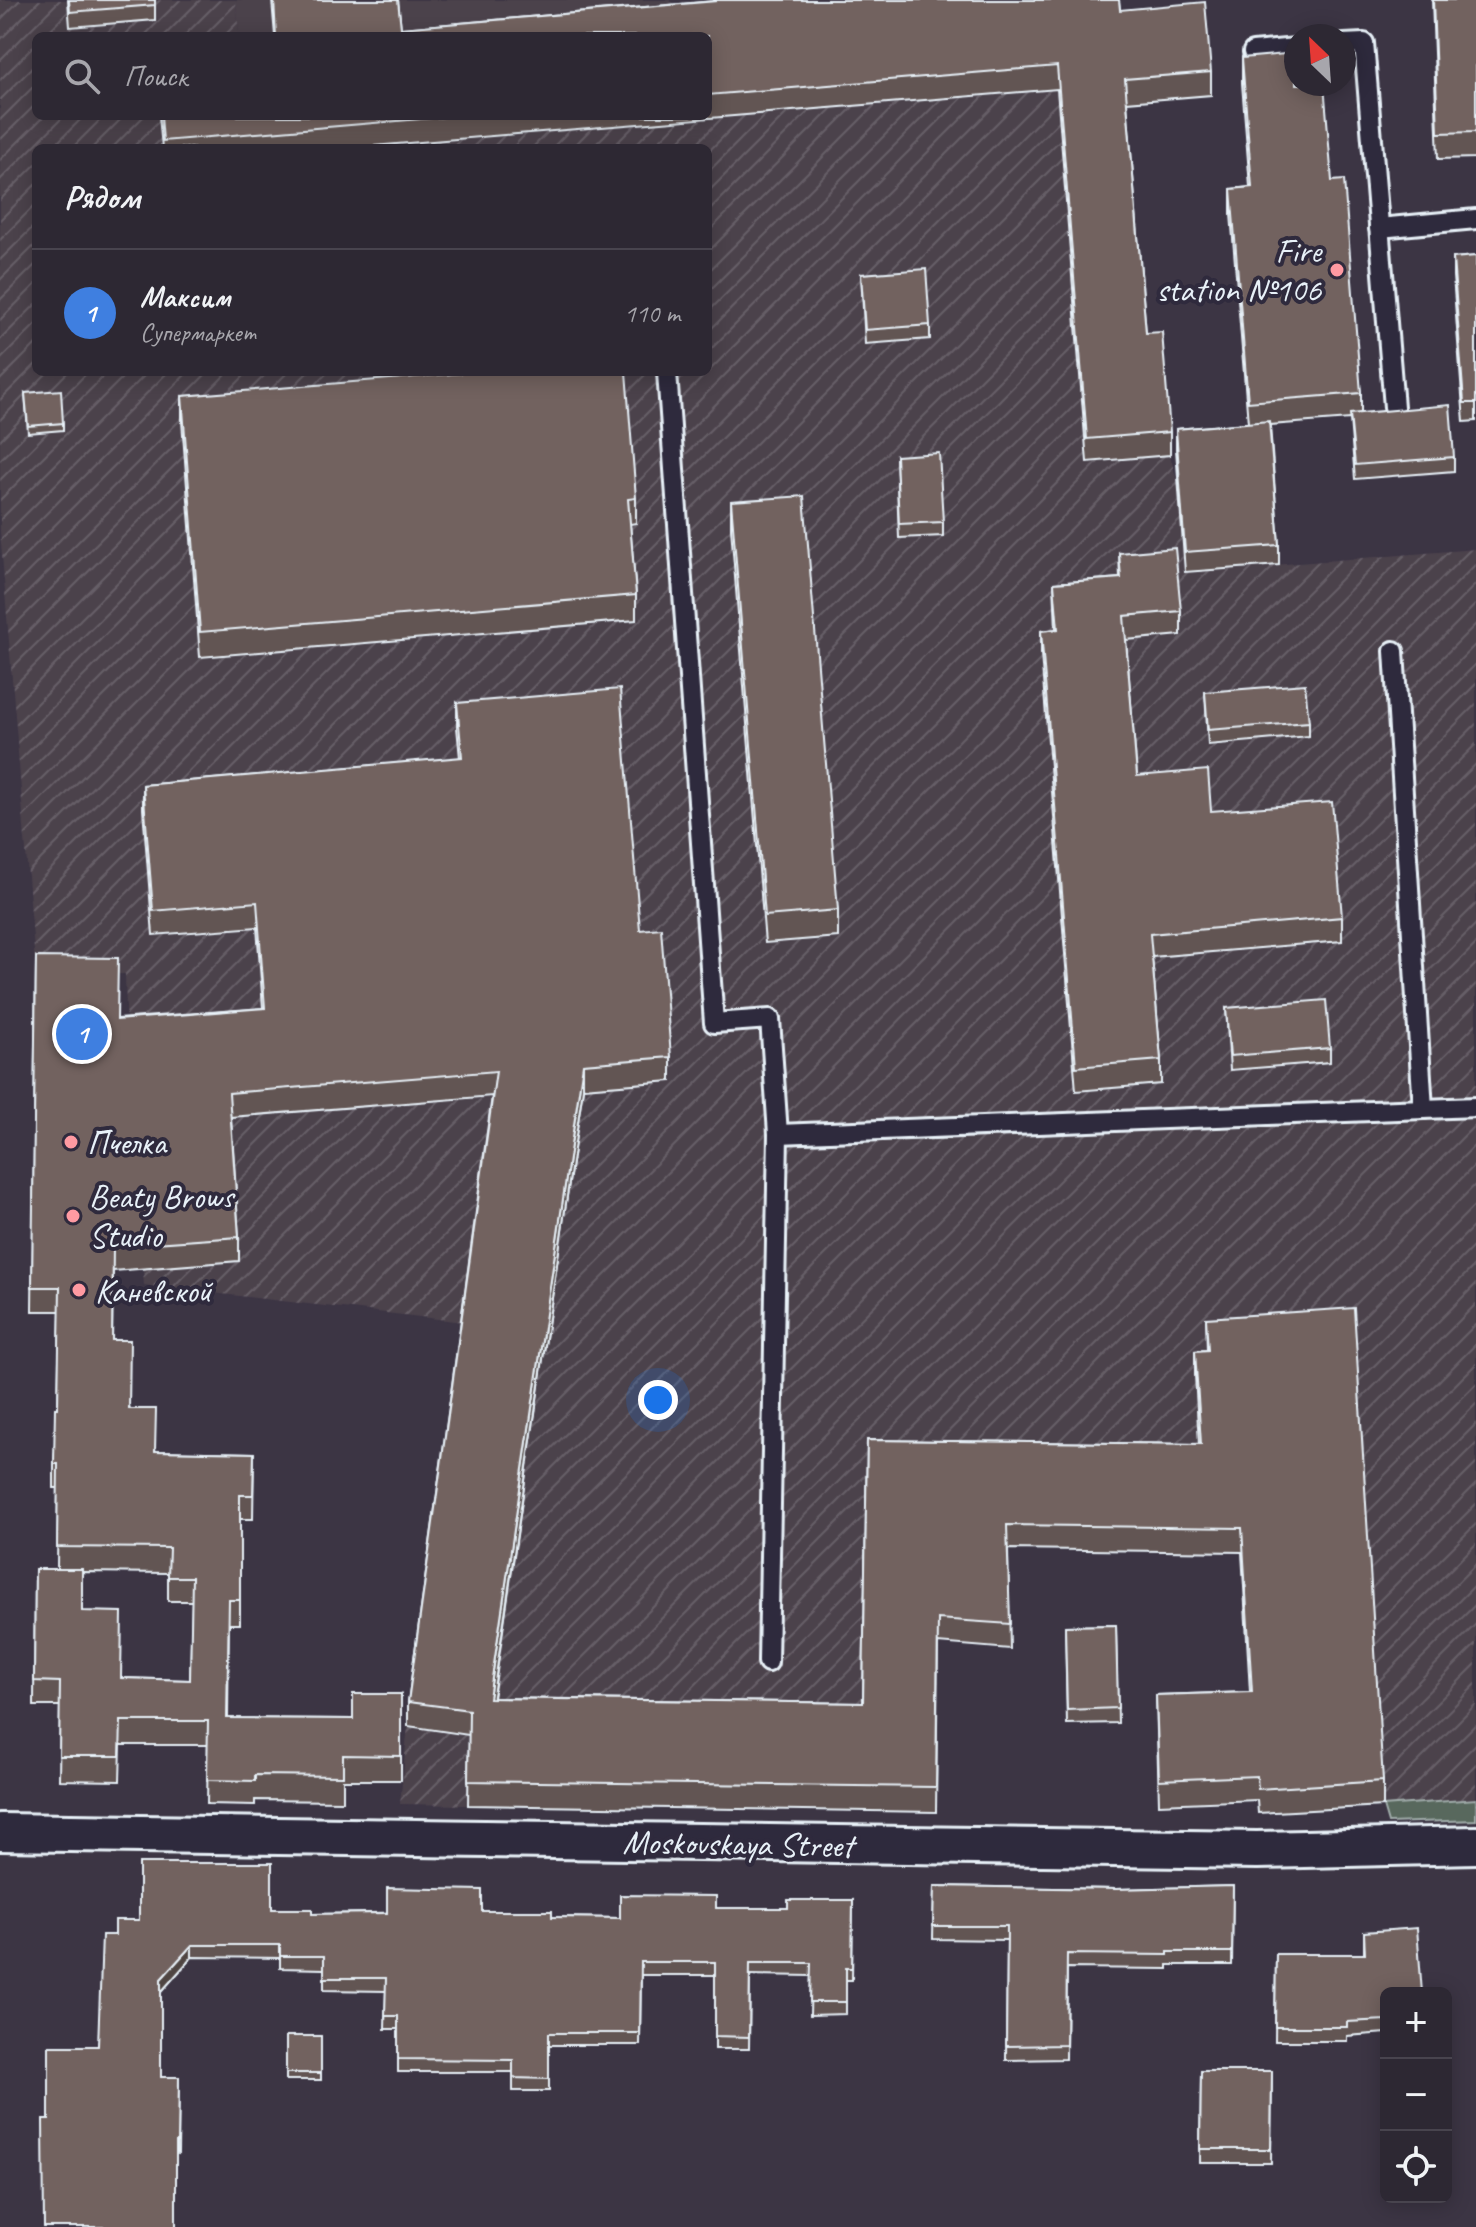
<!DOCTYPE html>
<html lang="ru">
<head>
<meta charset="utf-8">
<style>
	:root { --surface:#2d2833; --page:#39343f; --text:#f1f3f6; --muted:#a7a6ac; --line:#48444e; --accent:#8bbbb9 }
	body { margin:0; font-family:Caveat,sans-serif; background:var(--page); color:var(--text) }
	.controls { position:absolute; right:24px; bottom:24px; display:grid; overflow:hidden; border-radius:12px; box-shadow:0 4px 20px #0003 }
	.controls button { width:72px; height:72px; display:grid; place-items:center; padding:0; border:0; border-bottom:2px solid var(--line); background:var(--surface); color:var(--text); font:40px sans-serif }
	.compass { position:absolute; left:1284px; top:24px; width:72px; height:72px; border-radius:50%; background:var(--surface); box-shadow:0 4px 20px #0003; rotate:335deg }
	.you { position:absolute; left:658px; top:1400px; width:28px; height:28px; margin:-20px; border:6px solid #fff; border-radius:50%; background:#1a73e8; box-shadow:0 0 0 12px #1a73e833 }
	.badge { display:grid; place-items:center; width:52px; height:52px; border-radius:50%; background:var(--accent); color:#fff; font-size:26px; font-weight:700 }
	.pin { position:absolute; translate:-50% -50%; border:4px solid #fff; box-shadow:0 2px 8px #0006 }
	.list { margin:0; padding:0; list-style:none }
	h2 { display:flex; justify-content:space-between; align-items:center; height:104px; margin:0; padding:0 32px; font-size:34px }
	h2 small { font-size:26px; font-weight:400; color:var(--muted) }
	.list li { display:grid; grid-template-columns:52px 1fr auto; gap:24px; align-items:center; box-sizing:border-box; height:128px; padding:0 32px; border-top:2px solid var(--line) }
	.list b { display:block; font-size:30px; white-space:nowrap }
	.list p { margin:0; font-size:26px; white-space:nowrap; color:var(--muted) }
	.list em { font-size:26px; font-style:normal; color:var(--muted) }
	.icon { flex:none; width:44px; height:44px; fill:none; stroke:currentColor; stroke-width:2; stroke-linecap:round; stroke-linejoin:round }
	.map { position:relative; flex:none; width:1476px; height:2227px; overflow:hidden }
	.search { position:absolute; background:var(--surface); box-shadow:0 4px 20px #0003; left:32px; top:32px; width:680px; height:88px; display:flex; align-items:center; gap:20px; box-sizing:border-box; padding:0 28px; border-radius:12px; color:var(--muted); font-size:30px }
	.panel { position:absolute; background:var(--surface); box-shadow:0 4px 20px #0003; left:32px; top:144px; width:680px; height:232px; border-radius:12px }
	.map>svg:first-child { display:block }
	.built { fill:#4c424c }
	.industrial { fill:url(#industrial-furrows); fill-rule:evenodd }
	.grass { fill:#58675d; stroke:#a0acaa; stroke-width:2 }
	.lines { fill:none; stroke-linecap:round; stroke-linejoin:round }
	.service-casing { stroke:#e8f1f8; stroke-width:24 }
	.minor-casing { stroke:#e8f1f8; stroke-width:42 }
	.service { stroke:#2f2a3d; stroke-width:18 }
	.minor { stroke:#2f2a3d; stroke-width:36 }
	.wall { fill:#625452; stroke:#e8f1f8; stroke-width:2; fill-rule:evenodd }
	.shaded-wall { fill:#504542; stroke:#e8f1f8; stroke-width:2 }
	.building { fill:#72625f; stroke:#e8f1f8; stroke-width:2 }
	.poi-dot { fill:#ff9aa2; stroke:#2f2a3d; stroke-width:3 }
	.labels { text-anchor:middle; stroke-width:8; stroke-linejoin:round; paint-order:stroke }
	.poi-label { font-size:34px; fill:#e8f1f8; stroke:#2f2a3d; text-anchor:start }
	.street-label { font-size:34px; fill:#e8f1f8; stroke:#2f2a3d }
</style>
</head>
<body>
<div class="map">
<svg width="1476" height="2227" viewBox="0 0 1476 2227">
	<defs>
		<pattern id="industrial-furrows" width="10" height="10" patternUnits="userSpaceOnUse" patternTransform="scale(2)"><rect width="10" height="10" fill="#4c424c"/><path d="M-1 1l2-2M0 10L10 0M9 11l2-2" fill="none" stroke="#665e67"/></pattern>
	</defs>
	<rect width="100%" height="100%" fill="#3c3544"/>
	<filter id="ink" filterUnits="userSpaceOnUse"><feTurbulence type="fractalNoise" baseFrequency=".0125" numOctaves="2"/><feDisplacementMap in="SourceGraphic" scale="16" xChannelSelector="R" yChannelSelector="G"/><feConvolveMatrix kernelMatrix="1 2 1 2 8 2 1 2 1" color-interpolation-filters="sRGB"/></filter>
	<g filter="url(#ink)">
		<path class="built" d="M236,0H670L691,26L573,36H239Z"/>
		<path class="industrial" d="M0,0H236L239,36H36V116H708V36L1117,0L1146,356L1162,355L1170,455L1179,488L1185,572L1476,549V1799L1258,1813L1241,1553L941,1548L936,1812L400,1804L408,1726L464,1322L144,1285L127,1043L125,974L36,975L0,530ZM36,148H708V372H36Z"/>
		<path class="grass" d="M1476,1799V1820L1388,1823L1383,1806Z"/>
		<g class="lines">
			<g class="service-casing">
				<g id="service">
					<path d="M1344,44L1364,43L1394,407"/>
					<path d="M1253,52L1296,48"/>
					<path d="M1379,228L1476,219"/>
					<path d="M667,372L714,1023L770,1019L778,1134L768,1662"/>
					<path d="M1394,651L1423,1109"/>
					<path d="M778,1134L1476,1107"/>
				</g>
			</g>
			<g class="minor-casing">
				<path id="minor" d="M0,1832L1257,1850L1476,1845"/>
			</g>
			<use href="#service" class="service"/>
			<use href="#minor" class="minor"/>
		</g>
		<g class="wall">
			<path d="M68,0H155V20L70,27Z"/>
			<path d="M272,0H398L401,28L714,1V0H1119L1120,10L1211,72V95L1127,102L1146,333L1170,432V455L1087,462L1057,89L349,148H162L159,116H708V36H275Z"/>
			<path d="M1432,0H1476V158L1438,159Z"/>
			<path d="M1242,58L1332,181L1361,393V413L1454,457V471L1355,479L1350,419L1270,425L1279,545V565L1185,572L1176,449V429L1248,423L1231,214V189L1250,187L1242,83Z"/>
			<path d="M1476,256V421L1464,422L1453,276V258Z"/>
			<path d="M861,274L930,325V339L865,344Z"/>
			<path d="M25,393L63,423V430L28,433Z"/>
			<path d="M182,396L636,498V523L630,524L636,595V620L200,657L182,421Z"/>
			<path d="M896,456L943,522V536L899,538Z"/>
			<path d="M731,501L838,910V937L765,943L731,528Z"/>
			<path d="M1119,553L1181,611V635L1126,640L1137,776L1211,811L1342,917V941L1152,957L1161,1060V1084L1076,1091L1041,654V631L1056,629L1054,583L1120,578Z"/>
			<path d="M1205,692L1309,722V736L1208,745Z"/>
			<path d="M457,703L640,930L671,1057V1081L583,1088L493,1698L863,1703L867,1440L1199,1444L1195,1375V1351L1207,1350L1206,1318L1383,1781V1806L1258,1813L1257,1800L1159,1804L1156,1695L1250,1692L1242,1552L1008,1549L1010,1649L938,1643L936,1812L468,1805L469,1735L408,1726V1702L492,1096L231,1117L239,1237V1261L113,1271L112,1340L130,1409L156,1451L254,1453L253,1519H240V1624H229L228,1718L353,1719L401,1694V1780H343V1801L255,1800V1805L207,1804L208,1745H121L120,1781L59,1780L60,1706H34L35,1569H57L58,1488H54V1464L58,1408L60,1311H32L36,957L117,1019L263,1008L257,927L153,935L143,809V785L460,758L457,727ZM82,1572L168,1573V1601H192L190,1680L122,1678L82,1611Z"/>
			<path d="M1226,1008L1330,1048V1062L1230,1070Z"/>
			<path d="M1116,1625L1118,1723L1067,1724L1065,1626Z"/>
			<path d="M934,1886L1116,1889L1233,1886L1232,1965H1168V1969L1067,1968L1066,2059L1006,2060L1007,1940L933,1939Z"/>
			<path d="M853,1900L852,1980H846V2014L810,2015L811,1976L750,1975L749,2049H715V1975H641L640,2045H549V2091H513V2072H398V2029H385L386,1991L324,1990V1969L280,1968V1958L192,1957L161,1992V2077H179L178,2154L49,2119L98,2046L115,1935L139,1920L272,1909L312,1914L482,1911L552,1917L620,1918L716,1908H788Z"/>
			<path d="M1364,1932L1386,1993V2033L1347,2036V2041H1275L1276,1954H1364Z"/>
			<rect x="286" y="2036" width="35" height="44"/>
			<path d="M1201,2071H1272L1271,2163H1200Z"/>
		</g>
		<g class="shaded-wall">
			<path d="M583,1064V1088L489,1722V1698Z"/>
			<path d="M192,1945V1957L161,1992V1979Z"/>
		</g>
		<g class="building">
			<path d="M69,0H155V5L70,12Z"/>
			<path d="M274,0H398L401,28L716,1V0H1119L1120,10L1205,2L1211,72L1125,79L1146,333L1162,332L1170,432L1087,439L1057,66L708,95V36H276Z"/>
			<path d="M1433,0H1476V132L1438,133Z"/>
			<path d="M1296,53V84H1324L1332,181L1344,180L1361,393L1248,402L1231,189L1252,187L1242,58Z"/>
			<path d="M161,116H456L163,141Z"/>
			<path d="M1476,256V403H1464L1453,258Z"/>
			<path d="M926,269L930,325L865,330L861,274Z"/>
			<path d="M476,372H626L636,498L628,499L636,595L200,632L182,396Z"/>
			<path d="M61,390L63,423L28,426L25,393Z"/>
			<path d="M1450,405L1454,457L1355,465L1350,414Z"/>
			<path d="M1269,421L1279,545L1185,552L1176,429Z"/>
			<path d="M939,453L943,522L899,524L896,456Z"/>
			<path d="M804,496L838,910L765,916L731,501Z"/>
			<path d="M1175,548L1181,611L1124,616L1137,776L1208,770L1211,811L1332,802L1342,917L1150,934L1161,1060L1076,1067L1041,631L1058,629L1054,583L1121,578L1119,553Z"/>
			<path d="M1305,684L1309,722L1208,730L1205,692Z"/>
			<path d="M620,689L640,930L661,928L671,1057L583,1064L489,1698L863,1703L867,1440L1201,1444L1195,1351L1208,1350L1206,1318L1354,1308L1383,1781L1258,1789L1257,1776L1159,1780L1156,1695L1252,1692L1242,1528L1007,1525L1010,1624L938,1619L936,1787L468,1781L469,1710L408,1702L496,1071L229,1093L239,1237L113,1246L112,1340H130L129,1409H156L155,1451L254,1453L253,1495H240V1600H229L227,1718L353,1719V1694H401V1756L343,1755V1776L255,1775V1781L207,1780L208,1721H121L120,1756H59L60,1682L34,1681L35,1569H82V1611L122,1612L121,1678L190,1680L192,1577H168L169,1548L57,1547L58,1464H54L55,1408H58L60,1287H32L36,957L118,958L117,1020L265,1008L257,902L153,911L143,785L462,757L457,703Z"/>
			<path d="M1326,1000L1330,1048L1230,1056L1226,1008Z"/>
			<path d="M1116,1625L1118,1708L1067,1710L1065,1626Z"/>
			<path d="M139,1863H272V1909H312V1914L387,1913V1888L482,1890V1911H552V1917L620,1918V1895L716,1896V1908H788V1900H853L852,1968H846V2002H810L811,1963H750L749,2037L715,2036V1962H641L640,2033H549V2079L513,2078V2060L398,2059V2016H385L386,1978H324V1956H280V1945H192L161,1979V2077H179L178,2142H176V2227H44L43,2119H49V2046H98L102,1935H115V1920H139Z"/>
			<path d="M934,1886L1116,1889L1233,1886L1232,1952H1168V1955L1067,1954L1066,2045L1006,2046L1007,1926H933Z"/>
			<path d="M1417,1928L1422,1993H1386V2020L1347,2022V2027H1275L1276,1954H1365L1364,1932Z"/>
			<rect x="286" y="2036" width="35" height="37"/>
			<path d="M1201,2071H1272L1271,2149H1200Z"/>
		</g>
	</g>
	<g class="poi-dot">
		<circle cx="1337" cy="270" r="8"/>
		<circle cx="71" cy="1142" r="8"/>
		<circle cx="73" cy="1216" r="8"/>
		<circle cx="79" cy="1290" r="8"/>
	</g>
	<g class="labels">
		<g class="poi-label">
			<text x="1321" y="262" text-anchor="end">Fire<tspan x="1321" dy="39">station №106</tspan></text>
			<text x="87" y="1154">Пчелка</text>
			<text x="89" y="1208">Beaty Brows<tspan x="89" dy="39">Studio</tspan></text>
			<text x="95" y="1302">Каневской</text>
		</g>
		<g class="street-label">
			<text transform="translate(738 1843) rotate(1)" y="12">Moskovskaya Street</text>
		</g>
	</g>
</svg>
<div class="controls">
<button>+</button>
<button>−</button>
<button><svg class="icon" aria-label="locate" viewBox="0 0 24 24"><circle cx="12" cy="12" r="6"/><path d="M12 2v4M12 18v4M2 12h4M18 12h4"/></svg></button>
</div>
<svg class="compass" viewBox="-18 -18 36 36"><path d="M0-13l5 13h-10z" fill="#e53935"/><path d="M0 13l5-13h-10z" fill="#a7a6ac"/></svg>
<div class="you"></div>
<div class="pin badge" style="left:82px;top:1034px;background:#3f7fe0">1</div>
<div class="search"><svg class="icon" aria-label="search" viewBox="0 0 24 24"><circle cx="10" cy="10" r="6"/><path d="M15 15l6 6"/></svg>Поиск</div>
<section class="panel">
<h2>Рядом<small></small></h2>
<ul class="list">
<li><span class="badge" style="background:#3f7fe0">1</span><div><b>Максим</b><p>Супермаркет</p></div><em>110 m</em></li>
</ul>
</section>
</div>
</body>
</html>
